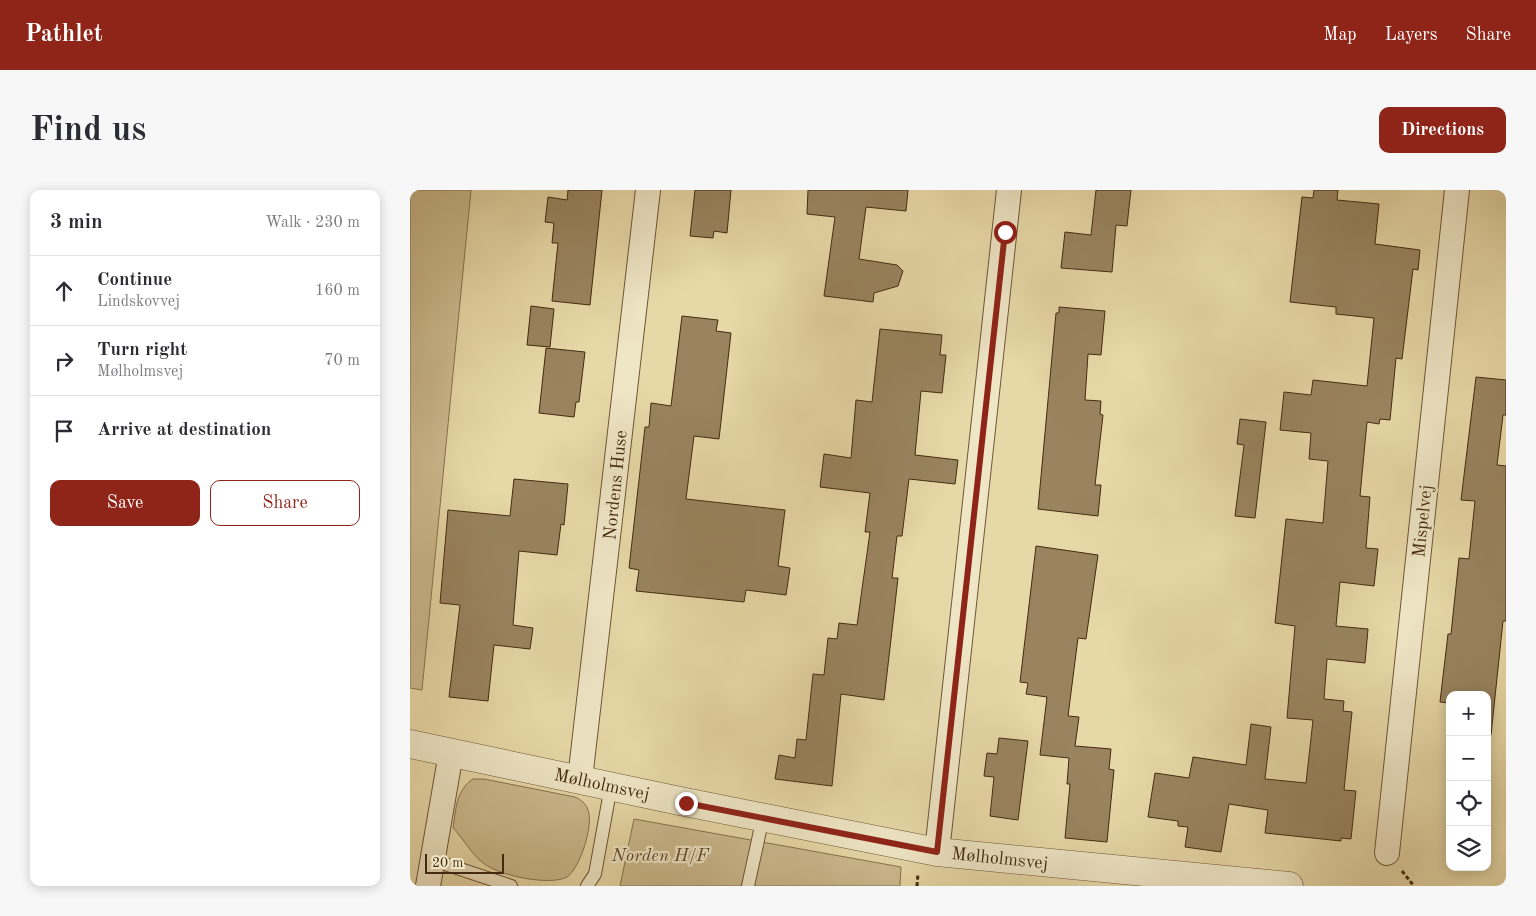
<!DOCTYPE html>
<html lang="en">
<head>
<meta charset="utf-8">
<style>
	:root { --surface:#fff; --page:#f7f7f7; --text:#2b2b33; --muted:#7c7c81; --line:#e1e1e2; --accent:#8f2418 }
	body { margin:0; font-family:"Old Standard TT",serif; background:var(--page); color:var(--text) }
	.controls { position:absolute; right:15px; bottom:15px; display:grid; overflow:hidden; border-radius:10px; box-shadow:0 2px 12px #0003 }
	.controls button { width:45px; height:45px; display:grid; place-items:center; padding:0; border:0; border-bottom:1px solid var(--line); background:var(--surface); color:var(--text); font:25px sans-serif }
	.scale { position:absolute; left:15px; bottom:12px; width:79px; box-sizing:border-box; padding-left:5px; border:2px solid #452a11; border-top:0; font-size:14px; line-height:18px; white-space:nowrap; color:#452a11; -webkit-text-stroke:4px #efe6c6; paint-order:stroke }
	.stop { position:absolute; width:15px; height:15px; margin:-11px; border:4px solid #8f2418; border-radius:50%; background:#fff }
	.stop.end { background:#8f2418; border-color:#fff; box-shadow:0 1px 5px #0008 }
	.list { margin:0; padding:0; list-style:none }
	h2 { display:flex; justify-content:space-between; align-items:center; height:65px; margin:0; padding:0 20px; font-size:21px }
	h2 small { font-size:16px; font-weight:400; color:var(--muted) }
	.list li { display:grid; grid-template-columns:32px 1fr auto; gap:15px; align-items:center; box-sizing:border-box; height:70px; padding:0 20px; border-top:1px solid var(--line) }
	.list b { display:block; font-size:19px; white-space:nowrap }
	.list p { margin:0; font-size:16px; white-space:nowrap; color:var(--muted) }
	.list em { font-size:16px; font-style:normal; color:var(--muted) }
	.actions { display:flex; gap:10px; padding:15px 20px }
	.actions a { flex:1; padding:11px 0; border:1px solid var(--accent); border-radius:10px; text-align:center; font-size:18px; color:var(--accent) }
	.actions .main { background:var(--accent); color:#fff }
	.icon { flex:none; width:28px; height:28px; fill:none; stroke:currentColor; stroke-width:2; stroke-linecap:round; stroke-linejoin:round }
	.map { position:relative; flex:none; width:1096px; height:696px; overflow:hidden; border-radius:10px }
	header { display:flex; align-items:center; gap:30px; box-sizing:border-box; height:70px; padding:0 25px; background:var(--accent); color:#fff }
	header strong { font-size:24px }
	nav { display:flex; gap:28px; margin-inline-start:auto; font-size:18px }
	.intro { display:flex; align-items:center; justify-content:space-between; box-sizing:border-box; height:120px; padding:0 30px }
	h1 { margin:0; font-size:35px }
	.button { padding:12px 22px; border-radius:10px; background:var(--accent); color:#fff; font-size:18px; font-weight:700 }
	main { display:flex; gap:30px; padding:0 30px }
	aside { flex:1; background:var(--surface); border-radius:10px; box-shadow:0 2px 12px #0003 }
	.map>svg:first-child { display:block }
	.green { fill:#cbba8e; stroke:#887250 }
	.building { fill:#99845f; stroke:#452a11 }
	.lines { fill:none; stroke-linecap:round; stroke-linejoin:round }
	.service-casing { stroke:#6e5636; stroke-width:14 }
	.minor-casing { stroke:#6e5636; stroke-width:26 }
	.tertiary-casing { stroke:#6e5636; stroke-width:29 }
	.path { stroke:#452a11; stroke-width:3; stroke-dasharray:4 2.5; stroke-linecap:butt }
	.service { stroke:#efe6c6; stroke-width:12 }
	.minor { stroke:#efe6c6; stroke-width:24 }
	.tertiary { stroke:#efe6c6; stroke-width:28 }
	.route { stroke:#8f2418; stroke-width:6 }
	.labels { text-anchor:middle; stroke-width:4.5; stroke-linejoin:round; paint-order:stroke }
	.street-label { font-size:18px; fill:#452a11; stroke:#efe6c6 }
	.park-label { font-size:18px; font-style:italic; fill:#60472a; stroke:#efe6c6 }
</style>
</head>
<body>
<header>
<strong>Pathlet</strong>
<nav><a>Map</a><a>Layers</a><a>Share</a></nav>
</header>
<div class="intro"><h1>Find us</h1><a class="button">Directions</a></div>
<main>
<aside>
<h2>3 min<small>Walk · 230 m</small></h2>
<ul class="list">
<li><svg class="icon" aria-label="ahead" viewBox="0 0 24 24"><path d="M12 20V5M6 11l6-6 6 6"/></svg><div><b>Continue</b><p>Lindskovvej</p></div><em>160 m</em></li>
<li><svg class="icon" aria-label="right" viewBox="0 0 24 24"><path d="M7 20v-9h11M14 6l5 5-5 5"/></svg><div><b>Turn right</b><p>Mølholmsvej</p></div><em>70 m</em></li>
<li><svg class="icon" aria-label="arrive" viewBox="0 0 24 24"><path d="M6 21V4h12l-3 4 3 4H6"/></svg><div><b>Arrive at destination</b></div></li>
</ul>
<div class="actions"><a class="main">Save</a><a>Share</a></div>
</aside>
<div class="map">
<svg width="1096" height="696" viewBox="0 0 1096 696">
	<rect width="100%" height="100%" fill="#e7d8a7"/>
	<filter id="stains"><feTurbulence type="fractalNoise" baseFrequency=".004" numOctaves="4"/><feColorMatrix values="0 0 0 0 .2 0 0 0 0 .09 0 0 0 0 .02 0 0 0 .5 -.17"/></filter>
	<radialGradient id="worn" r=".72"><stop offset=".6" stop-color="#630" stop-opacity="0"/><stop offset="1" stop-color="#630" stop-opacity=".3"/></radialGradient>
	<g class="green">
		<path d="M0,0H61L12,500L0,498Z"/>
		<path d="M63,589H74L165,607C171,610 176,613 178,620C184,635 170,678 157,687C140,696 92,686 76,675C62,666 54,649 43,638C46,619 46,600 63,589Z"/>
		<path d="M224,629L491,677L490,696H210Z"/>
	</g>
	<g class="building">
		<path d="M158,0H192L180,115L142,111L148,53H142L144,33L135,32L138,7L157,10Z"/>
		<path d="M285,0H321L317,43L304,41L303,48L280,46Z"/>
		<path d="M398,0H498L496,21L456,17L449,69L487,75L493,81L488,96L464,103L463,112L414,106L425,27L397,24Z"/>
		<path d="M686,0H721L717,36L706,35L702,82L651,78L655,42L681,45Z"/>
		<path d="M904,0H928L927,10L969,14L965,54L1010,60L1008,80L1003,79L992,169L986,168L980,230L970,229L969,234L957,232L950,306L960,307L956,358L968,359L964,396L930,392L926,436L958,439L955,473L917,469L914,509L934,511L933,521L942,522L934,600L946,601L941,649L931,648V651L855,643L858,620L819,614L811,662L775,657L778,637L768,636V631L738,627L745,583L779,588L783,567L836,575L841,534L861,537L855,589L896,593L903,530L877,528L885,436L865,433L876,329L913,333L918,271L899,269L901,243L870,240L874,202L901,205L903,190L957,196L964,128L926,124V117L880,112L892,7L903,8Z"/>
		<path d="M121,116L144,119L140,157L117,155Z"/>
		<path d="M649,117L695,121L691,165L678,164L675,210L691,211L690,224L693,225L685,295H691L688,326L628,319L646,123H649Z"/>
		<path d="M272,126L308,130L306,141L321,143L309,249L284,246L276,309L375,320L368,376L380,378L376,405L336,400L334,412L226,401L229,380L219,378L235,237H239L241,213L261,216Z"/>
		<path d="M470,139L532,145L530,165H536L532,203L511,201L505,265L548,270L545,294L499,289L492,346H487L482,388H488L474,510L431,504L422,596L365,589L369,565L385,568L387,549L396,550L403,484L414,485L418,448L427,449L429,433L447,435L460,342H455L460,303L410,297L414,264L441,268L446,210L462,212Z"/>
		<path d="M136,158L175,162L169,212H166L164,227L129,223Z"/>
		<path d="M1066,187L1096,190V225H1093L1087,275L1096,276V431H1093L1081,545H1077V505H1040V513L1030,512L1038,444H1041L1049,368L1059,369L1065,311L1051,310Z"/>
		<path d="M830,229L856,232L845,328L825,326L834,255L827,254Z"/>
		<path d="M104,289L158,294L154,335L151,334L147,365L109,361L103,435L123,438L120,459L84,455L78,511L39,507L50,415L30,413L38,320L100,326Z"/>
		<path d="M626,356L688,365L676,449L668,448L658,526L669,527L665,556L701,559L699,579L704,580L697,652L655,648L660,594H657L659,568L630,565L637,507L616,504L618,493L610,492Z"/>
		<path d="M589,548L618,551L608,630L580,626L584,587L574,586L577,563L587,564Z"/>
	</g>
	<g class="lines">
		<g class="service-casing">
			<g id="service">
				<path d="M23,670L101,696"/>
				<path d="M177,696L185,684L201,596"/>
				<path d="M338,696L353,627"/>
			</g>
		</g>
		<g class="minor-casing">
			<g id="minor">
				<path d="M170,589L238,0"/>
				<path d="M527,662L599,0"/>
				<path d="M977,663L1047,0"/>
				<path d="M18,696L41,563"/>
			</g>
		</g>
		<g class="tertiary-casing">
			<path id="tertiary" d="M0,554L265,610L527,662L879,696"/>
		</g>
		<g class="path">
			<path d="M992,681L1004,696"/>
			<path d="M507,696L508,684"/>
		</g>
		<use href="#service" class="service"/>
		<use href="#minor" class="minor"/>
		<use href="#tertiary" class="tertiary"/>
	</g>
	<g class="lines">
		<path class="route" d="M276,613L527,662L595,42"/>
	</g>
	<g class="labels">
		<g class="street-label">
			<text transform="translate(205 295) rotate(-84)" y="6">Nordens Huse</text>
			<text transform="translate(1012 331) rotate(-84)" y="6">Mispelvej</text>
			<text transform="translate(192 594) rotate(12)" y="6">Mølholmsvej</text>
			<text transform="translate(590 668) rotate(6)" y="6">Mølholmsvej</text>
		</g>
		<g class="park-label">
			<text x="250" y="671">Norden H/F</text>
		</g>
	</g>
	<rect width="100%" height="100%" filter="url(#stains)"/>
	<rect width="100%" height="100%" fill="url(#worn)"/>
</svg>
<div class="controls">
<button>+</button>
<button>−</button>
<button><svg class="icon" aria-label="locate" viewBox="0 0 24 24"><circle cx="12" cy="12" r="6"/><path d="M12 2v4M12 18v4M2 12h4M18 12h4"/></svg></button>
<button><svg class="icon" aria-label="layers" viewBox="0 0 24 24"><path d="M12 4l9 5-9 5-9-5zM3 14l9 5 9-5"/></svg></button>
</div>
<div class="scale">20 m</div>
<div class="stop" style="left:595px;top:42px"></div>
<div class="stop end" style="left:276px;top:613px"></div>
</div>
</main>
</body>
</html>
